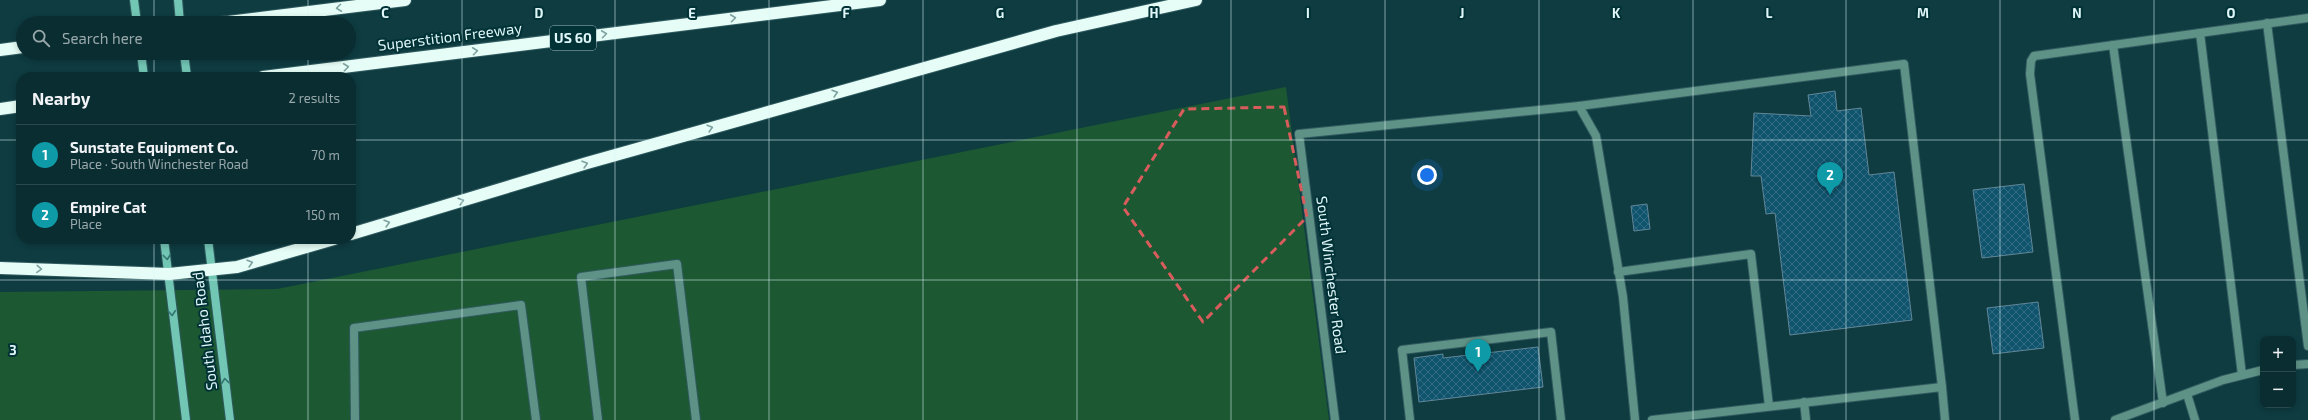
<!DOCTYPE html>
<html lang="en">
<head>
<meta charset="utf-8">
<style>
	:root { --surface:#0a2d31; --page:#18393d; --text:#f1f3f6; --muted:#99a8ab; --line:#2a494d; --accent:#fa87e7 }
	body { margin:0; font-family:"Exo 2",sans-serif; background:var(--page); color:var(--text) }
	.controls { position:absolute; right:12px; bottom:12px; display:grid; overflow:hidden; border-radius:8px; box-shadow:0 2px 6px #0003 }
	.controls button { width:36px; height:36px; display:grid; place-items:center; padding:0; border:0; border-bottom:1px solid var(--line); background:var(--surface); color:var(--text); font:20px sans-serif }
	.you { position:absolute; left:1427px; top:175px; width:14px; height:14px; margin:-10px; border:3px solid #fff; border-radius:50%; background:#1a73e8; box-shadow:0 0 0 6px #1a73e833 }
	.badge { display:grid; place-items:center; width:26px; height:26px; border-radius:50%; background:var(--accent); color:#fff; font-size:13px; font-weight:700 }
	.pin { position:absolute; translate:-50% -33px; filter:drop-shadow(0 1px 2px #0008) }
	.pin::after { content:''; position:absolute; top:21px; width:14px; height:12px; background:inherit; clip-path:polygon(0 0,100% 0,50% 100%) }
	.list { margin:0; padding:0; list-style:none }
	h2 { display:flex; justify-content:space-between; align-items:center; height:52px; margin:0; padding:0 16px; font-size:17px }
	h2 small { font-size:13px; font-weight:400; color:var(--muted) }
	.list li { display:grid; grid-template-columns:26px 1fr auto; gap:12px; align-items:center; box-sizing:border-box; height:60px; padding:0 16px; border-top:1px solid var(--line) }
	.list b { display:block; font-size:15px; white-space:nowrap }
	.list p { margin:0; font-size:13px; white-space:nowrap; color:var(--muted) }
	.list em { font-size:13px; font-style:normal; color:var(--muted) }
	.icon { flex:none; width:22px; height:22px; fill:none; stroke:currentColor; stroke-width:2; stroke-linecap:round; stroke-linejoin:round }
	.map { position:relative; flex:none; width:2308px; height:420px; overflow:hidden }
	.search { position:absolute; background:var(--surface); box-shadow:0 2px 6px #0003; left:16px; top:16px; width:340px; height:44px; display:flex; align-items:center; gap:10px; box-sizing:border-box; padding:0 14px; border-radius:22px; color:var(--muted); font-size:15px }
	.panel { position:absolute; background:var(--surface); box-shadow:0 2px 6px #0003; left:16px; top:72px; width:340px; height:172px; border-radius:16px }
	.map>svg:first-child { display:block }
	.grass { fill:#1c5832 }
	.building { fill:url(#building-cross-hatch); stroke:#628698 }
	.lines { fill:none; stroke-linecap:round; stroke-linejoin:round }
	.lane-casing { stroke:#305a5f; stroke-width:10 }
	.street-casing { stroke:#305a5f; stroke-width:10 }
	.secondary-casing { stroke:#305a5f; stroke-width:10 }
	.highway-casing { stroke:#305a5f; stroke-width:14 }
	.lane { stroke:#5f9286; stroke-width:8 }
	.street { stroke:#5f9286; stroke-width:8 }
	.secondary { stroke:#72c6b4; stroke-width:8 }
	.highway { stroke:#e5fdf6; stroke-width:12 }
	.oneway { stroke:#7ea2a0 }
	.oneway2 { stroke:#33756f }
	.marked { fill:none; stroke:#d85c5c; stroke-width:3; stroke-dasharray:8 5; stroke-linejoin:round }
	.grid { fill:none; stroke:#e0f7fa; stroke-width:1; stroke-opacity:0.55 }
	.labels { text-anchor:middle; stroke-width:4; stroke-linejoin:round; paint-order:stroke }
	.shield { fill:#003236; stroke:#9dbcbf; stroke-width:1 }
	.shield-label { font-size:14px; font-weight:bold; fill:#e0f7fa }
	.street-label { font-size:15px; fill:#e0f7fa; stroke:#003236 }
	.grid-label { font-size:13px; text-anchor:middle; font-weight:bold; fill:#e0f7fa; stroke:#003236; stroke-width:4; stroke-linejoin:round; paint-order:stroke }
</style>
</head>
<body>
<div class="map">
<svg width="2308" height="420" viewBox="0 0 2308 420">
	<defs>
		<pattern id="building-cross-hatch" width="8" height="8" patternUnits="userSpaceOnUse"><rect width="8" height="8" fill="#0f536d"/><path d="M0 0l8 8M0 8l8-8" fill="none" stroke="#326c83"/></pattern>
	</defs>
	<rect width="100%" height="100%" fill="#0e3c41"/>
	<path class="grass" d="M1286,87L1329,420H0V292L277,289Z"/>
	<g class="building">
		<path d="M1835,91L1837,111L1861,108L1869,175L1894,172L1912,320L1790,335L1775,213L1766,214L1761,176H1751L1754,113L1811,116L1808,95Z"/>
		<path d="M2024,184L2033,252L1982,258L1973,190Z"/>
		<path d="M1647,204L1650,229L1634,231L1631,206Z"/>
		<path d="M2038,302L2044,348L1993,354L1987,308Z"/>
		<path d="M1538,347L1543,387L1419,402L1414,358L1443,354V358Z"/>
	</g>
	<g class="lines">
		<g class="lane-casing">
			<g id="lane">
				<path d="M2267,23L2308,346"/>
				<path d="M2200,33L2242,375"/>
				<path d="M2113,45L2163,403"/>
				<path d="M1579,106L1596,136L1623,297L1635,420"/>
				<path d="M1299,134L1579,106L1904,64L1942,387"/>
				<path d="M1618,272L1751,254L1769,406"/>
				<path d="M2293,365L2308,364"/>
				<path d="M2187,394L2195,420"/>
				<path d="M1804,402L1806,420"/>
				<path d="M355,420L354,328L521,305L536,420"/>
				<path d="M598,420L581,277L677,264L696,420"/>
				<path d="M1410,420L1402,350L1551,332L1561,420"/>
				<path d="M1652,420L1942,387L1945,420"/>
				<path d="M2075,420L2030,74L2031,61L2034,56L2308,18"/>
				<path d="M2115,420L2223,380L2263,370"/>
			</g>
		</g>
		<g class="street-casing">
			<path id="street" d="M1299,134L1335,420"/>
		</g>
		<g class="secondary-casing">
			<g id="secondary">
				<path d="M134,0L137,23"/>
				<path d="M178,0L180,23"/>
				<path d="M141,53L144,77"/>
				<path d="M184,53L187,77"/>
				<path d="M164,239L186,420"/>
				<path d="M208,239L230,420"/>
			</g>
		</g>
		<g class="highway-casing">
			<g id="highway">
				<path d="M220,23L405,0"/>
				<path d="M0,50L23,47"/>
				<path d="M263,77L880,0"/>
				<path d="M0,109L21,106"/>
				<path d="M351,234L587,163L1056,31L1196,0"/>
				<path d="M0,268L169,274L237,267L334,239"/>
			</g>
		</g>
		<use href="#lane" class="lane"/>
		<use href="#street" class="street"/>
		<use href="#secondary" class="secondary"/>
		<use href="#highway" class="highway"/>
	</g>
	<defs><path id="oneway-chevron" d="M-2-3.5L2.5 0L-2 3.5" fill="none" stroke-width="1.6" stroke-linecap="round" stroke-linejoin="round"/></defs>
	<g class="oneway">
		<use href="#oneway-chevron" transform="translate(339 8) rotate(173)"/>
		<use href="#oneway-chevron" transform="translate(733 18) rotate(-7)"/>
		<use href="#oneway-chevron" transform="translate(604 34) rotate(-7)"/>
		<use href="#oneway-chevron" transform="translate(475 51) rotate(-7)"/>
		<use href="#oneway-chevron" transform="translate(346 67) rotate(-7)"/>
		<use href="#oneway-chevron" transform="translate(835 93) rotate(-16)"/>
		<use href="#oneway-chevron" transform="translate(710 128) rotate(-16)"/>
		<use href="#oneway-chevron" transform="translate(585 164) rotate(-16)"/>
		<use href="#oneway-chevron" transform="translate(461 201) rotate(-17)"/>
		<use href="#oneway-chevron" transform="translate(387 223) rotate(-16)"/>
		<use href="#oneway-chevron" transform="translate(250 263) rotate(-16)"/>
		<use href="#oneway-chevron" transform="translate(39 269) rotate(2)"/>
	</g>
	<g class="oneway2">
		<use href="#oneway-chevron" transform="translate(167 257) rotate(83)"/>
		<use href="#oneway-chevron" transform="translate(172 313) rotate(85)"/>
		<use href="#oneway-chevron" transform="translate(225 381) rotate(-97)"/>
	</g>
	<path class="marked" d="M1284,107L1307,217L1203,322L1123,207L1184,109Z"/>
	<path class="grid" d="M154,0V23M308,0V23M462,0V420M615,0V420M769,0V420M923,0V420M1077,0V420M1231,0V420M1385,0V420M1539,0V420M1693,0V420M1846,0V420M2000,0V420M2154,0V420M154,53V77M308,53V77M0,140H21M351,140H2308M154,239V420M308,239V420M0,280H2308"/>
	<g class="labels">
		<rect class="shield" x="550" y="26" width="46" height="24" rx="3"/>
		<g class="shield-label">
			<text x="573" y="43">US 60</text>
		</g>
		<g class="street-label">
			<text transform="translate(450 37) rotate(-7)" y="5">Superstition Freeway</text>
			<text transform="translate(1331 275) rotate(83)" y="5">South Winchester Road</text>
			<text transform="translate(205 331) rotate(-97)" y="5">South Idaho Road</text>
		</g>
	</g>
	<g class="grid-label">
		<text x="385" y="18">C</text>
		<text x="539" y="18">D</text>
		<text x="692" y="18">E</text>
		<text x="846" y="18">F</text>
		<text x="1000" y="18">G</text>
		<text x="1154" y="18">H</text>
		<text x="1308" y="18">I</text>
		<text x="1462" y="18">J</text>
		<text x="1616" y="18">K</text>
		<text x="1769" y="18">L</text>
		<text x="1923" y="18">M</text>
		<text x="2077" y="18">N</text>
		<text x="2231" y="18">O</text>
		<text x="13" y="355">3</text>
	</g>
</svg>
<div class="controls">
<button>+</button>
<button>−</button>
</div>
<div class="you"></div>
<div class="pin badge" style="left:1478px;top:372px;background:#0f9aa8">1</div>
<div class="pin badge" style="left:1830px;top:195px;background:#0f9aa8">2</div>
<div class="search"><svg class="icon" aria-label="search" viewBox="0 0 24 24"><circle cx="10" cy="10" r="6"/><path d="M15 15l6 6"/></svg>Search here</div>
<section class="panel">
<h2>Nearby<small>2 results</small></h2>
<ul class="list">
<li><span class="badge" style="background:#0f9aa8">1</span><div><b>Sunstate Equipment Co.</b><p>Place · South Winchester Road</p></div><em>70 m</em></li>
<li><span class="badge" style="background:#0f9aa8">2</span><div><b>Empire Cat</b><p>Place</p></div><em>150 m</em></li>
</ul>
</section>
</div>
</body>
</html>
